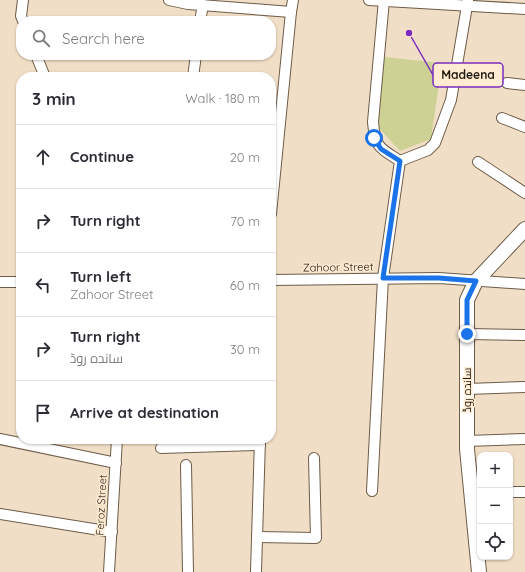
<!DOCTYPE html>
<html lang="en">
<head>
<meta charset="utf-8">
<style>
	:root { --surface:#fff; --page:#f7f7f7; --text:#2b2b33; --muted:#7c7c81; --line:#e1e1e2 }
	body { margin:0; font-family:Quicksand,Cairo,sans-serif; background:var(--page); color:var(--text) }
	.controls { position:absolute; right:12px; bottom:12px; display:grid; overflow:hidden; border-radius:8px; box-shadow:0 1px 3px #0004 }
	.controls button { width:36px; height:36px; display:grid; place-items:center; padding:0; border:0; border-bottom:1px solid var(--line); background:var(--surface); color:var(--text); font:20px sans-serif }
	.stop { position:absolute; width:12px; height:12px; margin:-9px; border:3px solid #1a73e8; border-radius:50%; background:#fff }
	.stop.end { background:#1a73e8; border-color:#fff; box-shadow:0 1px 4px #0008 }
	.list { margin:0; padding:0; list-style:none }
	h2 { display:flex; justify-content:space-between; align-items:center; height:52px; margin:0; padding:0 16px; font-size:17px }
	h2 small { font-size:13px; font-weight:400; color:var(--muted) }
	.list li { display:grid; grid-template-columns:26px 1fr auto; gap:12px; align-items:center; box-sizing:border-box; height:64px; padding:0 16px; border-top:1px solid var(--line) }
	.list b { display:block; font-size:15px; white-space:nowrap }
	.list p { margin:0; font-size:13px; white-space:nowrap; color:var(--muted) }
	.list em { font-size:13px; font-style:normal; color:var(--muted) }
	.icon { flex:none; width:22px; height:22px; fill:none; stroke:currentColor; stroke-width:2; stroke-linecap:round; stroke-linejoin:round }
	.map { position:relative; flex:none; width:525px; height:572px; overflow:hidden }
	.search { position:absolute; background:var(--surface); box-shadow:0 1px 3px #0004; left:16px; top:16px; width:260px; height:44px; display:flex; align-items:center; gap:10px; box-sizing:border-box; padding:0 14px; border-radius:16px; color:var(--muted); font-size:15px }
	.panel { position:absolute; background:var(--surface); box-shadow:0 1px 3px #0004; left:16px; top:72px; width:260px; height:372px; border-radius:16px }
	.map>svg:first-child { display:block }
	.green { fill:#cdd194 }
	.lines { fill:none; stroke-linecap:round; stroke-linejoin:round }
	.minor-casing { stroke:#6d5c47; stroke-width:12 }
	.secondary-casing { stroke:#6d5c47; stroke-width:16 }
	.minor { stroke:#fff; stroke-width:10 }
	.secondary { stroke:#fff; stroke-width:14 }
	.route { stroke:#1a73e8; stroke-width:5 }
	.labels { text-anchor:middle; stroke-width:3; stroke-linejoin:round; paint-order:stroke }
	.street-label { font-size:11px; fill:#211a11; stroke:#feebd2 }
	.leader { fill:none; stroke:#7b2cbf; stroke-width:1.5 }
	.callout-dot { fill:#7b2cbf; stroke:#feebd2; stroke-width:1.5 }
	.callout { fill:#feebd2; stroke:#7b2cbf; stroke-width:1.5 }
	.callout-label { font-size:12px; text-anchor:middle; font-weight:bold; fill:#211a11 }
</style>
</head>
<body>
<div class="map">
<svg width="525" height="572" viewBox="0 0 525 572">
	<rect width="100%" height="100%" fill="#f1dec6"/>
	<path class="green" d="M384,57L442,63L431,139L400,151L378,127Z"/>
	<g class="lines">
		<g class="minor-casing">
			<g id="minor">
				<path d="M169,0L188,4L291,12L293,0"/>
				<path d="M369,0L525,9"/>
				<path d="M384,0L373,122C375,148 380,148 400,161"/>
				<path d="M23,21L21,16L23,0"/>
				<path d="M200,21L203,5"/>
				<path d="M36,55L45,77"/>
				<path d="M193,77L196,55"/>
				<path d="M507,83L525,85"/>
				<path d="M502,118L525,127"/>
				<path d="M478,162L525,193"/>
				<path d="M271,214L291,12"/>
				<path d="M271,280L439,278L525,284"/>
				<path d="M0,282H21"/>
				<path d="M467,334L525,335"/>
				<path d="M467,389L525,387"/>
				<path d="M0,439L116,463"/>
				<path d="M467,441L525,439"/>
				<path d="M161,448L260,445"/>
				<path d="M186,465L188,572"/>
				<path d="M372,491L383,278L400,161L428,150L435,143L451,100L468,0"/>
				<path d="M510,492H525"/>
				<path d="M0,514L112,532"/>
				<path d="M257,537L316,538L314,458"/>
				<path d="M109,572L117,439"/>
				<path d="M256,572L260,439"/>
			</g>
		</g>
		<g class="secondary-casing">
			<path id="secondary" d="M479,572L467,449V300L476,281L525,229"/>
		</g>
		<use href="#minor" class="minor"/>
		<use href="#secondary" class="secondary"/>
	</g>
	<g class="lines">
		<path class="route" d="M374,138L381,149L400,161L383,278H439L476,281L467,300V334"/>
	</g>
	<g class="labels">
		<g class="street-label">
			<text transform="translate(338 267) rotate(-1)" y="4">Zahoor Street</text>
			<text transform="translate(467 390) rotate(-90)" y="4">ساندہ روڈ</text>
			<text transform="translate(101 505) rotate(-87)" y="4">Feroz Street</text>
		</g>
	</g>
	<path class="leader" d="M409 33L433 75"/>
	<circle class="callout-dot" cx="409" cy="33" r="4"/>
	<rect class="callout" x="433" y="63" width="70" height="24" rx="4"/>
	<g class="callout-label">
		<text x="468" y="79">Madeena</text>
	</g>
</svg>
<div class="controls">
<button>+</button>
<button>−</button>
<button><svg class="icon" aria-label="locate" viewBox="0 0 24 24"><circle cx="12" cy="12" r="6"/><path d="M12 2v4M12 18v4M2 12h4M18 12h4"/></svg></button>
</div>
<div class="stop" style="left:374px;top:138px"></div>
<div class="stop end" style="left:467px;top:334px"></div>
<div class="search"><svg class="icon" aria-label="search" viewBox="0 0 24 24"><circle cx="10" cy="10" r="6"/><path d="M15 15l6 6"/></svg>Search here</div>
<section class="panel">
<h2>3 min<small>Walk · 180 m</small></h2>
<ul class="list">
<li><svg class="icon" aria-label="ahead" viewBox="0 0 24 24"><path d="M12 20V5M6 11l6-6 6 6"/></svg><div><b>Continue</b></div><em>20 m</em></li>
<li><svg class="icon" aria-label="right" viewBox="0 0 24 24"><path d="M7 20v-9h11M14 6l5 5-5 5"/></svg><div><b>Turn right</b></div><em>70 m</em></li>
<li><svg class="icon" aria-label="left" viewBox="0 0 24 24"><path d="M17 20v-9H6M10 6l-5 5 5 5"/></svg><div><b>Turn left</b><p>Zahoor Street</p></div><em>60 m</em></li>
<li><svg class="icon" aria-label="right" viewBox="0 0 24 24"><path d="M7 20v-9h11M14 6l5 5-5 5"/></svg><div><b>Turn right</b><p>ساندہ روڈ</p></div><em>30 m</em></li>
<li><svg class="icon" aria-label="arrive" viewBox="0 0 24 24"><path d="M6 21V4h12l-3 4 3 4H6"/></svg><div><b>Arrive at destination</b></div></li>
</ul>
</section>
</div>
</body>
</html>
